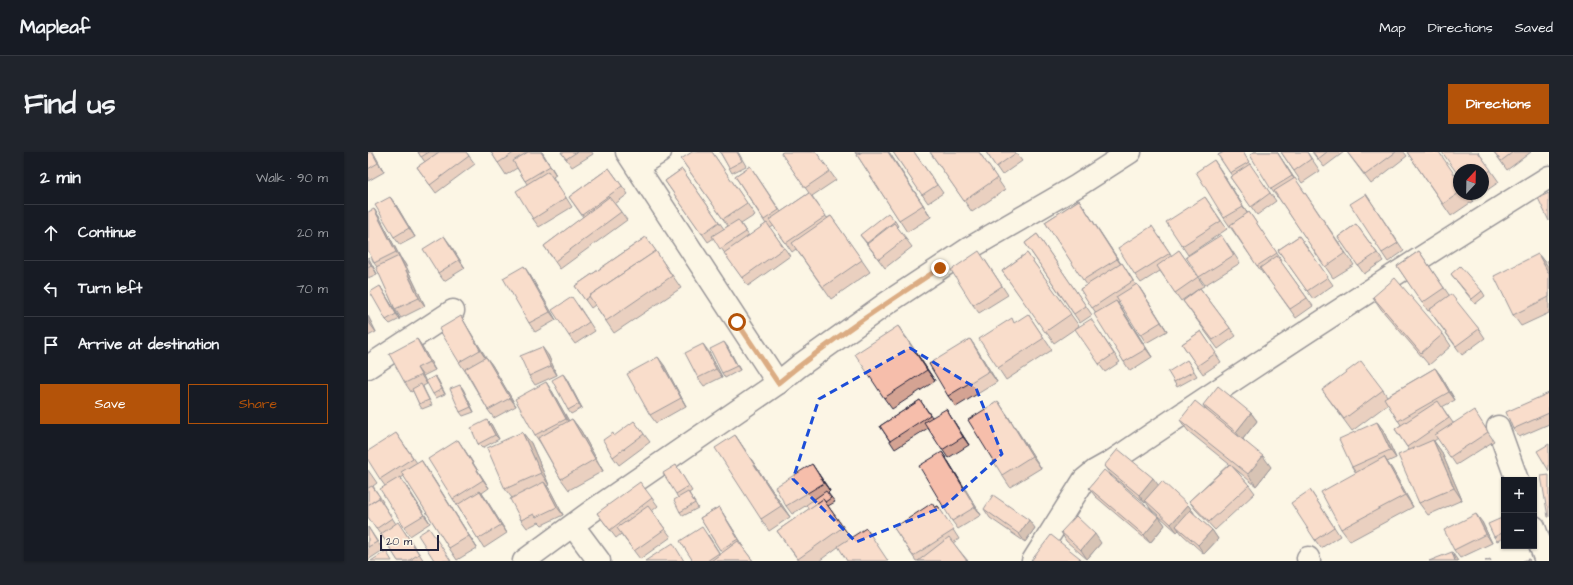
<!DOCTYPE html>
<html lang="en">
<head>
<meta charset="utf-8">
<style>
	:root { --surface:#171b24; --page:#20242c; --text:#f1f3f6; --muted:#9ea1a6; --line:#363941; --accent:#b45309 }
	body { margin:0; font-family:"Architects Daughter",sans-serif; background:var(--page); color:var(--text) }
	.controls { position:absolute; right:12px; bottom:12px; display:grid; overflow:hidden; border-radius:0px; box-shadow:0 1px 3px #0004 }
	.controls button { width:36px; height:36px; display:grid; place-items:center; padding:0; border:0; border-bottom:1px solid var(--line); background:var(--surface); color:var(--text); font:20px sans-serif }
	.compass { position:absolute; left:1085px; top:12px; width:36px; height:36px; border-radius:50%; background:var(--surface); box-shadow:0 1px 3px #0004; rotate:22deg }
	.scale { position:absolute; left:12px; bottom:10px; width:59px; box-sizing:border-box; padding-left:4px; border:2px solid #22223b; border-top:0; font-size:11px; line-height:14px; white-space:nowrap; color:#22223b; -webkit-text-stroke:3px #fcf5e5; paint-order:stroke }
	.stop { position:absolute; width:12px; height:12px; margin:-9px; border:3px solid #b45309; border-radius:50%; background:#fff }
	.stop.end { background:#b45309; border-color:#fff; box-shadow:0 1px 4px #0008 }
	.list { margin:0; padding:0; list-style:none }
	h2 { display:flex; justify-content:space-between; align-items:center; height:52px; margin:0; padding:0 16px; font-size:17px }
	h2 small { font-size:13px; font-weight:400; color:var(--muted) }
	.list li { display:grid; grid-template-columns:26px 1fr auto; gap:12px; align-items:center; box-sizing:border-box; height:56px; padding:0 16px; border-top:1px solid var(--line) }
	.list b { display:block; font-size:15px; white-space:nowrap }
	.list em { font-size:13px; font-style:normal; color:var(--muted) }
	.actions { display:flex; gap:8px; padding:12px 16px }
	.actions a { flex:1; padding:9px 0; border:1px solid var(--accent); border-radius:0px; text-align:center; font-size:14px; color:var(--accent) }
	.actions .main { background:var(--accent); color:#fff }
	.icon { flex:none; width:22px; height:22px; fill:none; stroke:currentColor; stroke-width:2; stroke-linecap:round; stroke-linejoin:round }
	.map { position:relative; flex:none; width:1181px; height:409px; overflow:hidden; border-radius:0px }
	header { display:flex; align-items:center; gap:24px; box-sizing:border-box; height:56px; padding:0 20px; background:var(--surface); border-bottom:1px solid var(--line) }
	header strong { font-size:19px }
	nav { display:flex; gap:22px; margin-inline-start:auto; font-size:14px }
	.intro { display:flex; align-items:center; justify-content:space-between; box-sizing:border-box; height:96px; padding:0 24px }
	h1 { margin:0; font-size:28px }
	.button { padding:10px 18px; border-radius:0px; background:var(--accent); color:#fff; font-size:14px; font-weight:700 }
	main { display:flex; gap:24px; padding:0 24px }
	aside { flex:1; background:var(--surface); border-radius:0px; box-shadow:0 1px 3px #0004 }
	.map>svg:first-child { display:block }
	.lines { fill:none; stroke-linecap:round; stroke-linejoin:round }
	.street-casing { stroke:#22223b; stroke-width:25 }
	.street { stroke:#fcf5e5; stroke-width:22 }
	.wall { fill:#d4a393; stroke:#22223b }
	.shaded-wall { fill:#ac8578; stroke:#22223b }
	.building { fill:#f6beab; stroke:#22223b }
	.route { stroke:#b45309; stroke-width:5 }
	.marked { fill:none; stroke:#1d4ed8; stroke-width:3; stroke-dasharray:8 5; stroke-linejoin:round }
</style>
</head>
<body>
<header>
<strong>Mapleaf</strong>
<nav><a>Map</a><a>Directions</a><a>Saved</a></nav>
</header>
<div class="intro"><h1>Find us</h1><a class="button">Directions</a></div>
<main>
<aside>
<h2>2 min<small>Walk · 90 m</small></h2>
<ul class="list">
<li><svg class="icon" aria-label="ahead" viewBox="0 0 24 24"><path d="M12 20V5M6 11l6-6 6 6"/></svg><div><b>Continue</b></div><em>20 m</em></li>
<li><svg class="icon" aria-label="left" viewBox="0 0 24 24"><path d="M17 20v-9H6M10 6l-5 5 5 5"/></svg><div><b>Turn left</b></div><em>70 m</em></li>
<li><svg class="icon" aria-label="arrive" viewBox="0 0 24 24"><path d="M6 21V4h12l-3 4 3 4H6"/></svg><div><b>Arrive at destination</b></div></li>
</ul>
<div class="actions"><a class="main">Save</a><a>Share</a></div>
</aside>
<div class="map">
<svg width="1181" height="409" viewBox="0 0 1181 409">
	<rect width="100%" height="100%" fill="#fcf5e5"/>
	<filter id="ink" filterUnits="userSpaceOnUse"><feTurbulence type="fractalNoise" baseFrequency=".025" numOctaves="2"/><feDisplacementMap in="SourceGraphic" scale="8" xChannelSelector="R" yChannelSelector="G"/><feConvolveMatrix kernelMatrix="1 2 1 2 8 2 1 2 1" color-interpolation-filters="sRGB"/></filter>
	<g filter="url(#ink)">
		<g class="lines">
			<g class="street-casing">
				<g id="street">
					<path d="M259,0L410,231"/>
					<path d="M269,14L292,0"/>
					<path d="M0,215L85,159"/>
					<path d="M1130,275L1149,328"/>
					<path d="M205,374L231,409"/>
					<path d="M1166,375L1178,409"/>
					<path d="M940,406L941,409"/>
					<path d="M156,409L224,359L410,231L431,214L519,151L572,116L602,96L709,34L762,0"/>
					<path d="M665,409L716,328L727,319L743,310C888,212 1033,117 1181,25"/>
				</g>
			</g>
			<use href="#street" class="street"/>
		</g>
		<g class="wall">
			<path d="M0,0H5L16,20L0,29Z"/>
			<path d="M50,0H98L107,12L68,41L49,15L57,10Z"/>
			<path d="M123,0H174L188,23L185,25L204,55L171,75L165,67L159,32L149,16L138,23Z"/>
			<path d="M193,0H224L225,2L204,15Z"/>
			<path d="M344,0L387,63L373,72L381,84L398,72L367,24L382,14L413,60L441,41L413,1L448,0L468,28L444,44L459,66L463,64L502,120L463,147L428,97L424,100L406,74L402,76L422,104L380,134L346,86L340,90L297,29L314,17L356,77L360,74L313,7Z"/>
			<path d="M352,0H370L378,14L364,21Z"/>
			<path d="M487,0H521L563,65L539,80Z"/>
			<path d="M525,0H546L575,41L560,51Z"/>
			<path d="M562,0H611L637,38L604,60Z"/>
			<path d="M618,0H647L654,9L634,23Z"/>
			<path d="M856,0H875L886,19L908,49L889,63L862,25L864,24L850,3Z"/>
			<path d="M886,0H909L926,26L935,38L986,113L965,126L910,45H909L903,37Z"/>
			<path d="M913,0H939L952,19L934,31Z"/>
			<path d="M944,0H976L956,15Z"/>
			<path d="M979,0H1036L1039,4L1003,32Z"/>
			<path d="M1039,0L1091,29V42H1100L1105,49L1083,64Z"/>
			<path d="M1110,0L1131,30L1115,41V18Z"/>
			<path d="M1126,0H1163L1139,18Z"/>
			<path d="M241,16L260,42L247,52L259,68L192,117L176,94L215,65L201,45Z"/>
			<path d="M852,17L879,61L881,60L914,109L913,110L945,154L928,166L896,121L895,122L856,66Z"/>
			<path d="M998,42L1036,99L1020,110L1014,101Z"/>
			<path d="M1104,42H1114L1107,47Z"/>
			<path d="M22,45L28,53L47,85L32,93L26,85Z"/>
			<path d="M837,45L859,77L820,103L814,94Z"/>
			<path d="M711,48L753,112L754,111L768,133L769,132L775,141L799,179L778,191L752,150L750,151L784,205L762,219L756,210L728,161L712,137L719,133L677,70Z"/>
			<path d="M6,57L12,66L32,105L37,112L57,154L33,166L27,157L9,115L6,111Z"/>
			<path d="M527,69L530,74L529,75L544,95L517,116L492,83Z"/>
			<path d="M988,72L1015,109L996,122L970,85Z"/>
			<path d="M669,82L724,163L712,171L657,91Z"/>
			<path d="M790,83L804,104L811,98L836,134L832,136L868,184L850,197L815,149L832,136L813,149L792,119L773,131L767,123Z"/>
			<path d="M76,84L97,116L76,129L70,121Z"/>
			<path d="M931,84L965,133L945,147L910,98Z"/>
			<path d="M278,85L313,136L246,181L227,153L223,156L207,134Z"/>
			<path d="M859,91L872,111L837,133L831,125Z"/>
			<path d="M1051,99L1081,143L1111,177L1117,186L1094,203L1061,158L1064,156L1060,159L1029,114Z"/>
			<path d="M659,101L711,174L686,191L634,119Z"/>
			<path d="M1170,102L1179,113L1181,118V161L1153,174L1145,163Z"/>
			<path d="M0,105L9,122L0,126Z"/>
			<path d="M617,108L640,143L611,161L605,153Z"/>
			<path d="M1083,122L1114,139L1117,144L1107,152Z"/>
			<path d="M162,123L188,168L167,180L161,171Z"/>
			<path d="M12,134L32,167L22,172L18,168Z"/>
			<path d="M1005,145L1075,182L1083,194L1061,213L1013,157Z"/>
			<path d="M210,153L227,179L207,192L201,184Z"/>
			<path d="M660,162L684,198L638,228L630,216Z"/>
			<path d="M0,164L8,180L0,184Z"/>
			<path d="M93,164L98,173L118,205L124,213L148,254L126,266L120,258L97,219L91,210Z"/>
			<path d="M728,175L752,210L737,220L731,212Z"/>
			<path d="M833,179L853,210L835,222L814,192Z"/>
			<path d="M538,185L567,229L524,257L516,246Z"/>
			<path d="M49,187L55,196L67,218L55,224L59,232L55,234L56,237L64,253L54,257L51,252L45,239L43,240L37,231Z"/>
			<path d="M602,187L610,199L629,230L588,255L580,244Z"/>
			<path d="M359,194L372,218L357,226L354,221Z"/>
			<path d="M341,200L354,225L336,234L330,226Z"/>
			<path d="M180,203L189,223L167,233L161,224Z"/>
			<path d="M819,208L829,224L809,235L806,230Z"/>
			<path d="M296,213L318,254L288,271L282,263Z"/>
			<path d="M1067,216L1073,224L1087,248L1074,255L1085,271L1111,267L1126,289L1088,313L1070,286L1066,289L1073,299L1094,348L1060,363L1051,351L1041,298L1027,277L1033,273L1020,252L984,279L954,238H1015L1019,244Z"/>
			<path d="M67,224L70,228L77,242L68,246L65,242Z"/>
			<path d="M198,226L214,256L203,262L200,258Z"/>
			<path d="M92,233L95,237L106,260L95,264L92,260Z"/>
			<path d="M184,239L201,269L204,267L213,279L235,319L201,338L193,327L173,292L167,283Z"/>
			<path d="M1181,241V272L1151,285L1145,277Z"/>
			<path d="M552,248L564,265H583L601,293L580,306L560,276L527,297L512,274Z"/>
			<path d="M835,253L883,261L889,269L875,287L903,315L888,334L865,315L881,333L887,341L847,378L827,357L821,349L861,312L820,279L812,268L839,259Z"/>
			<path d="M638,261L673,316L642,335L634,323Z"/>
			<path d="M266,269L282,290L251,313L245,305Z"/>
			<path d="M1009,270L1015,278L1028,306L1019,310L1024,317L1045,355L982,389L973,377L988,321L984,315Z"/>
			<path d="M123,272L131,287L114,296L110,292Z"/>
			<path d="M154,280L163,291L181,333L179,334L182,338L195,363L174,373L171,370L159,376L153,368L144,346L137,337Z"/>
			<path d="M28,281L49,311L53,308L61,320L109,396L89,408L81,396L36,324L33,326L62,371L42,384L36,375L17,334L12,327Z"/>
			<path d="M367,283L422,365L401,379L393,367Z"/>
			<path d="M96,297L121,336L114,341L139,381L116,396L85,347Z"/>
			<path d="M580,309L613,363L590,377L584,369Z"/>
			<path d="M308,313L324,339L321,341L330,356L315,364L312,360L310,346L308,342Z"/>
			<path d="M736,314L790,333L820,353L826,361V362L844,378L850,387L836,402L814,382L811,378L809,380L782,356L778,350L777,351L742,322Z"/>
			<path d="M0,318L9,331L5,334L15,350H14L28,372L36,379L56,409H30L15,385H14L0,365Z"/>
			<path d="M450,321L462,339L460,341L467,350L460,354L483,386L504,384L470,395L451,409H431L409,379L441,357L439,353L424,362L418,354Z"/>
			<path d="M721,336L791,365L797,373L782,391L727,344Z"/>
			<path d="M942,338L972,384L953,396L947,388Z"/>
			<path d="M284,346L290,354L284,359L303,385L272,407L253,382L248,386L229,361Z"/>
			<path d="M570,354L591,387L585,391L600,409H548L526,376Z"/>
			<path d="M351,355L376,395L375,396L385,409H325L340,383L352,402L354,401L332,366Z"/>
			<path d="M616,357L667,376L657,390L622,366Z"/>
			<path d="M1136,365V386L1129,389L1126,385Z"/>
			<path d="M1114,370L1124,391L1092,406L1086,398Z"/>
			<path d="M0,375L15,398L0,408Z"/>
			<path d="M693,380L733,391L719,407L698,389Z"/>
		</g>
		<g class="shaded-wall">
			<path d="M4,0H5L16,20L10,11Z"/>
			<path d="M173,0H174L188,23L182,14Z"/>
			<path d="M520,0H521L563,65L555,53Z"/>
			<path d="M909,0L930,32L924,24Z"/>
			<path d="M846,8L852,17L881,63L875,55Z"/>
			<path d="M22,45L28,53L47,85L41,76Z"/>
			<path d="M711,48L719,60L757,118L749,107Z"/>
			<path d="M6,57L12,66L32,105L37,112L57,154L51,146L33,107L28,100Z"/>
			<path d="M76,84L82,92L97,116L91,108Z"/>
			<path d="M1170,102L1179,113L1181,118V122Z"/>
			<path d="M0,105L9,122L0,108Z"/>
			<path d="M156,114L162,123L188,168L182,160Z"/>
			<path d="M769,132L775,141L799,179L793,170Z"/>
			<path d="M12,134L15,139L32,167L28,162Z"/>
			<path d="M748,149L754,157L784,205L778,197Z"/>
			<path d="M0,164L8,180L2,172L0,168Z"/>
			<path d="M93,164L98,173L118,207L112,198Z"/>
			<path d="M530,174L538,185L567,229L559,218Z"/>
			<path d="M49,187L55,196L67,218L61,210Z"/>
			<path d="M602,187L610,199L629,230L621,219Z"/>
			<path d="M356,190L359,194L372,218L369,214Z"/>
			<path d="M335,192L341,200L354,225L348,217Z"/>
			<path d="M174,195L180,203L189,223L183,214Z"/>
			<path d="M118,205L124,213L148,254L142,246Z"/>
			<path d="M290,205L296,213L318,254L313,246Z"/>
			<path d="M49,216L55,224L59,232L53,223Z"/>
			<path d="M1067,216L1073,224L1087,248L1081,240Z"/>
			<path d="M195,222L198,226L214,256L211,252Z"/>
			<path d="M67,224L70,228L77,242L74,237Z"/>
			<path d="M178,230L184,239L204,275L198,267Z"/>
			<path d="M92,233L95,237L106,260L103,255Z"/>
			<path d="M630,249L638,261L673,316L664,304Z"/>
			<path d="M578,257L583,265L601,293L595,285Z"/>
			<path d="M883,261L889,269L874,288L868,280Z"/>
			<path d="M204,267L213,279L235,319L227,307Z"/>
			<path d="M119,268L123,272L131,287L127,283Z"/>
			<path d="M1009,270L1015,278L1028,306L1022,298Z"/>
			<path d="M154,280L163,291L181,333L173,321Z"/>
			<path d="M367,283L375,295L422,365L413,354Z"/>
			<path d="M90,288L96,297L121,336L115,328Z"/>
			<path d="M1065,288L1073,299L1094,348L1086,336Z"/>
			<path d="M574,300L580,309L613,363L607,355Z"/>
			<path d="M895,304L903,315L888,334L880,322Z"/>
			<path d="M1016,305L1024,317L1045,355L1037,343Z"/>
			<path d="M53,308L61,320L109,396L101,384Z"/>
			<path d="M444,312L462,339L456,331Z"/>
			<path d="M32,325L38,333L62,371L56,363Z"/>
			<path d="M785,326L791,334L777,348L778,350L777,351L771,343Z"/>
			<path d="M176,330L182,338L195,363L189,355Z"/>
			<path d="M112,339L118,347L139,381L133,373Z"/>
			<path d="M820,353L826,361L812,377L808,374L811,378L809,380L803,372Z"/>
			<path d="M351,355L376,395L370,387Z"/>
			<path d="M1108,362L1114,370L1124,391L1118,382Z"/>
			<path d="M791,365L797,373L782,391L776,383Z"/>
			<path d="M661,368L667,376L657,390L651,382Z"/>
			<path d="M844,378L850,387L836,402L830,393Z"/>
			<path d="M727,382L733,391L719,407L713,398Z"/>
			<path d="M1084,400L1090,409H1087Z"/>
			<path d="M712,406L715,409H709Z"/>
		</g>
		<g class="building">
			<path d="M0,0H4L10,11L0,17Z"/>
			<path d="M50,0H61L53,5Z"/>
			<path d="M71,0H98L101,4L62,33L49,15Z"/>
			<path d="M123,0H147L130,11Z"/>
			<path d="M160,0H173L182,14L157,29L145,9Z"/>
			<path d="M193,0H209L198,7Z"/>
			<path d="M324,0H344L379,51L355,67L313,7Z"/>
			<path d="M352,0H369L374,9L361,16Z"/>
			<path d="M415,0H448L462,19L437,36L413,1Z"/>
			<path d="M487,0H492L488,2Z"/>
			<path d="M494,0H520L555,53L531,68L489,3Z"/>
			<path d="M525,0H546L569,33L554,43Z"/>
			<path d="M562,0H611L629,26L596,49Z"/>
			<path d="M618,0H647L648,1L628,15Z"/>
			<path d="M856,0H875L881,10L862,21L850,3Z"/>
			<path d="M886,0H909L924,24L903,37L882,3Z"/>
			<path d="M913,0H939L943,7L926,19Z"/>
			<path d="M945,0H959L950,7Z"/>
			<path d="M979,0H1028L997,23Z"/>
			<path d="M1039,0H1071L1091,29V41L1075,52Z"/>
			<path d="M1074,0H1110L1123,18L1115,24V18H1091V24Z"/>
			<path d="M1126,0H1145L1133,9Z"/>
			<path d="M846,8L875,55L856,66L828,20Z"/>
			<path d="M882,12L902,41L883,55L862,25Z"/>
			<path d="M382,14L411,58L396,68L367,24Z"/>
			<path d="M241,16L254,34L214,63L201,45Z"/>
			<path d="M314,17L351,70L334,82L297,29Z"/>
			<path d="M180,19L198,46L165,67L148,39Z"/>
			<path d="M927,26L977,101L957,115L906,39Z"/>
			<path d="M441,41L458,64L418,91L401,68Z"/>
			<path d="M1181,41V69L1170,46Z"/>
			<path d="M998,42L1030,91L1014,101L982,52Z"/>
			<path d="M22,45L41,76L26,85L7,53Z"/>
			<path d="M241,45L253,60L187,109L176,94Z"/>
			<path d="M837,45L853,69L814,94L798,70Z"/>
			<path d="M711,48L749,107L715,128L677,70Z"/>
			<path d="M6,57L28,100L6,111L0,98V60Z"/>
			<path d="M881,60L909,101L889,114L862,73Z"/>
			<path d="M520,61L527,69L499,91L492,83Z"/>
			<path d="M463,64L494,108L455,135L424,91Z"/>
			<path d="M370,68L378,80L352,97L344,84Z"/>
			<path d="M399,71L416,96L374,126L356,101Z"/>
			<path d="M526,71L538,86L511,107L499,92Z"/>
			<path d="M988,72L1009,101L990,114L970,85Z"/>
			<path d="M784,74L802,101L767,123L750,96Z"/>
			<path d="M669,82L718,154L706,162L657,91Z"/>
			<path d="M853,83L866,103L831,125L818,105Z"/>
			<path d="M76,84L91,108L70,121L55,97Z"/>
			<path d="M931,84L960,125L939,139L910,98Z"/>
			<path d="M278,85L288,99L221,144V145L217,148L207,134Z"/>
			<path d="M811,98L830,125L807,141L789,114Z"/>
			<path d="M288,99L304,124L238,169L221,144Z"/>
			<path d="M611,99L634,134L605,153L583,118Z"/>
			<path d="M1051,99L1076,136L1054,151L1029,114Z"/>
			<path d="M659,101L703,162L677,180L634,119Z"/>
			<path d="M1170,102L1181,122V145L1145,163L1126,124Z"/>
			<path d="M31,104L51,146L27,157L8,115Z"/>
			<path d="M909,104L939,146L922,157L892,116Z"/>
			<path d="M0,108L3,113L0,115Z"/>
			<path d="M1181,108V113L1179,109Z"/>
			<path d="M754,111L765,129L724,156L712,137Z"/>
			<path d="M156,114L182,160L161,171L135,126Z"/>
			<path d="M1092,114L1114,139L1104,147L1083,122Z"/>
			<path d="M1027,126L1075,182L1053,201L1005,145Z"/>
			<path d="M769,132L793,170L772,183L748,145Z"/>
			<path d="M12,134L28,162L18,168L2,140Z"/>
			<path d="M832,136L862,176L845,188L815,149Z"/>
			<path d="M1083,142L1111,177L1088,194L1061,158Z"/>
			<path d="M204,145L221,170L201,184L184,158Z"/>
			<path d="M748,149L778,197L756,210L726,162Z"/>
			<path d="M660,162L676,186L630,216L611,187L644,166L646,171Z"/>
			<path d="M93,164L112,198L91,210L71,177Z"/>
			<path d="M723,167L746,202L731,212L707,177Z"/>
			<path d="M530,174L559,218L516,246L487,202Z"/>
			<path d="M833,179L848,201L829,214L814,192Z"/>
			<path d="M49,187L61,210L49,216L53,223L37,231L21,202Z"/>
			<path d="M602,187L621,219L580,244L561,212Z"/>
			<path d="M356,190L369,214L354,221L342,197Z"/>
			<path d="M335,192L348,217L330,226L317,201Z"/>
			<path d="M174,195L183,214L161,224L152,204Z"/>
			<path d="M118,205L142,246L120,258L97,217Z"/>
			<path d="M290,205L313,246L282,263L259,222Z"/>
			<path d="M819,208L826,219L806,230L800,220Z"/>
			<path d="M993,209L1015,238L976,267L954,238Z"/>
			<path d="M1067,216L1081,240L1030,269L1016,246Z"/>
			<path d="M195,222L211,252L200,258L184,228Z"/>
			<path d="M67,224L74,237L65,242L58,229Z"/>
			<path d="M178,230L198,267L167,283L147,247Z"/>
			<path d="M53,232L61,248L51,252L44,237Z"/>
			<path d="M92,233L103,255L92,260L82,237Z"/>
			<path d="M850,234L883,261L868,280L835,253Z"/>
			<path d="M1181,241V261L1145,277L1138,260Z"/>
			<path d="M552,248L562,263L522,289L512,274Z"/>
			<path d="M630,249L664,304L634,323L600,268Z"/>
			<path d="M827,249L895,304L880,322L812,268Z"/>
			<path d="M1070,249L1081,266L1039,295L1027,277Z"/>
			<path d="M578,257L595,285L574,298L556,270Z"/>
			<path d="M1106,258L1120,280L1082,305L1067,283Z"/>
			<path d="M204,267L227,307L193,327L170,286Z"/>
			<path d="M119,268L127,283L110,292L103,276Z"/>
			<path d="M266,269L276,282L245,305L235,288L245,281L246,284Z"/>
			<path d="M1009,270L1022,298L984,315L971,287Z"/>
			<path d="M154,280L173,321L137,337L119,296Z"/>
			<path d="M28,281L45,306L12,327L0,308V299Z"/>
			<path d="M367,283L413,354L393,367L347,296Z"/>
			<path d="M90,288L115,328L85,347L60,307Z"/>
			<path d="M1065,288L1086,336L1051,351L1030,303Z"/>
			<path d="M1181,292V319L1169,299Z"/>
			<path d="M750,297L785,326L771,343L736,314Z"/>
			<path d="M574,300L607,355L584,369L551,314Z"/>
			<path d="M1016,305L1037,343L973,377L953,340Z"/>
			<path d="M53,308L101,384L81,396L33,320Z"/>
			<path d="M444,312L456,331L418,354L407,335Z"/>
			<path d="M862,312L881,333L841,370L821,349Z"/>
			<path d="M308,313L321,334L308,342L295,321Z"/>
			<path d="M736,318L791,365L776,383L721,336Z"/>
			<path d="M1181,323V365H1180L1173,324Z"/>
			<path d="M32,325L56,363L36,375L12,337Z"/>
			<path d="M794,329L820,353L803,372L777,348Z"/>
			<path d="M176,330L189,355L168,365L166,362L153,368L142,347Z"/>
			<path d="M272,330L284,346L242,378L229,361Z"/>
			<path d="M4,334L12,345L0,353V336Z"/>
			<path d="M942,338L966,375L947,388L923,351Z"/>
			<path d="M112,339L133,373L110,387L89,353Z"/>
			<path d="M458,339L463,346L457,350L455,347L441,357L438,353Z"/>
			<path d="M320,340L327,351L312,360L306,348Z"/>
			<path d="M625,343L661,368L651,382L616,357Z"/>
			<path d="M11,346L24,366L8,377L0,365V353Z"/>
			<path d="M455,347L475,375L430,407L409,379Z"/>
			<path d="M564,351L567,356L570,354L586,378L545,404L526,376Z"/>
			<path d="M280,354L297,377L266,399L249,376Z"/>
			<path d="M351,355L370,387L352,398L332,366Z"/>
			<path d="M822,358L844,378L830,393L808,374Z"/>
			<path d="M1108,362L1118,382L1086,398L1076,378Z"/>
			<path d="M708,364L727,382L713,398L693,380Z"/>
			<path d="M1136,365V380L1126,385L1120,372Z"/>
			<path d="M30,370L51,402L40,409H30L13,382Z"/>
			<path d="M0,375L9,390L0,395Z"/>
			<path d="M334,375L351,401L339,409H325L312,389Z"/>
			<path d="M61,376L83,409H63L66,408L50,383Z"/>
			<path d="M498,376L520,409H479L470,394Z"/>
			<path d="M683,383L712,406L709,409H663Z"/>
			<path d="M581,385L599,409H550Z"/>
			<path d="M370,389L385,409H343Z"/>
			<path d="M305,391L316,409H277Z"/>
			<path d="M18,399L24,409H3Z"/>
			<path d="M1084,400L1087,409H1061Z"/>
			<path d="M1122,407L1123,409H1117Z"/>
			<path d="M1161,407L1162,409H1155Z"/>
		</g>
	</g>
	<g class="lines" filter="url(#ink)">
		<path class="route" d="M369,170L410,231C461,189 517,152 572,116"/>
	</g>
	<path d="M0 0H1181V409H0ZM542,196L608,236L634,302L577,354L488,390L425,327L451,247Z" fill="#fcf5e5" fill-opacity=".55" fill-rule="evenodd"/>
	<path class="marked" d="M542,196L608,236L634,302L577,354L488,390L425,327L451,247Z"/>
</svg>
<div class="controls">
<button>+</button>
<button>−</button>
</div>
<svg class="compass" viewBox="-18 -18 36 36"><path d="M0-13l5 13h-10z" fill="#e53935"/><path d="M0 13l5-13h-10z" fill="#9ea1a6"/></svg>
<div class="scale">20 m</div>
<div class="stop" style="left:369px;top:170px"></div>
<div class="stop end" style="left:572px;top:116px"></div>
</div>
</main>
</body>
</html>
